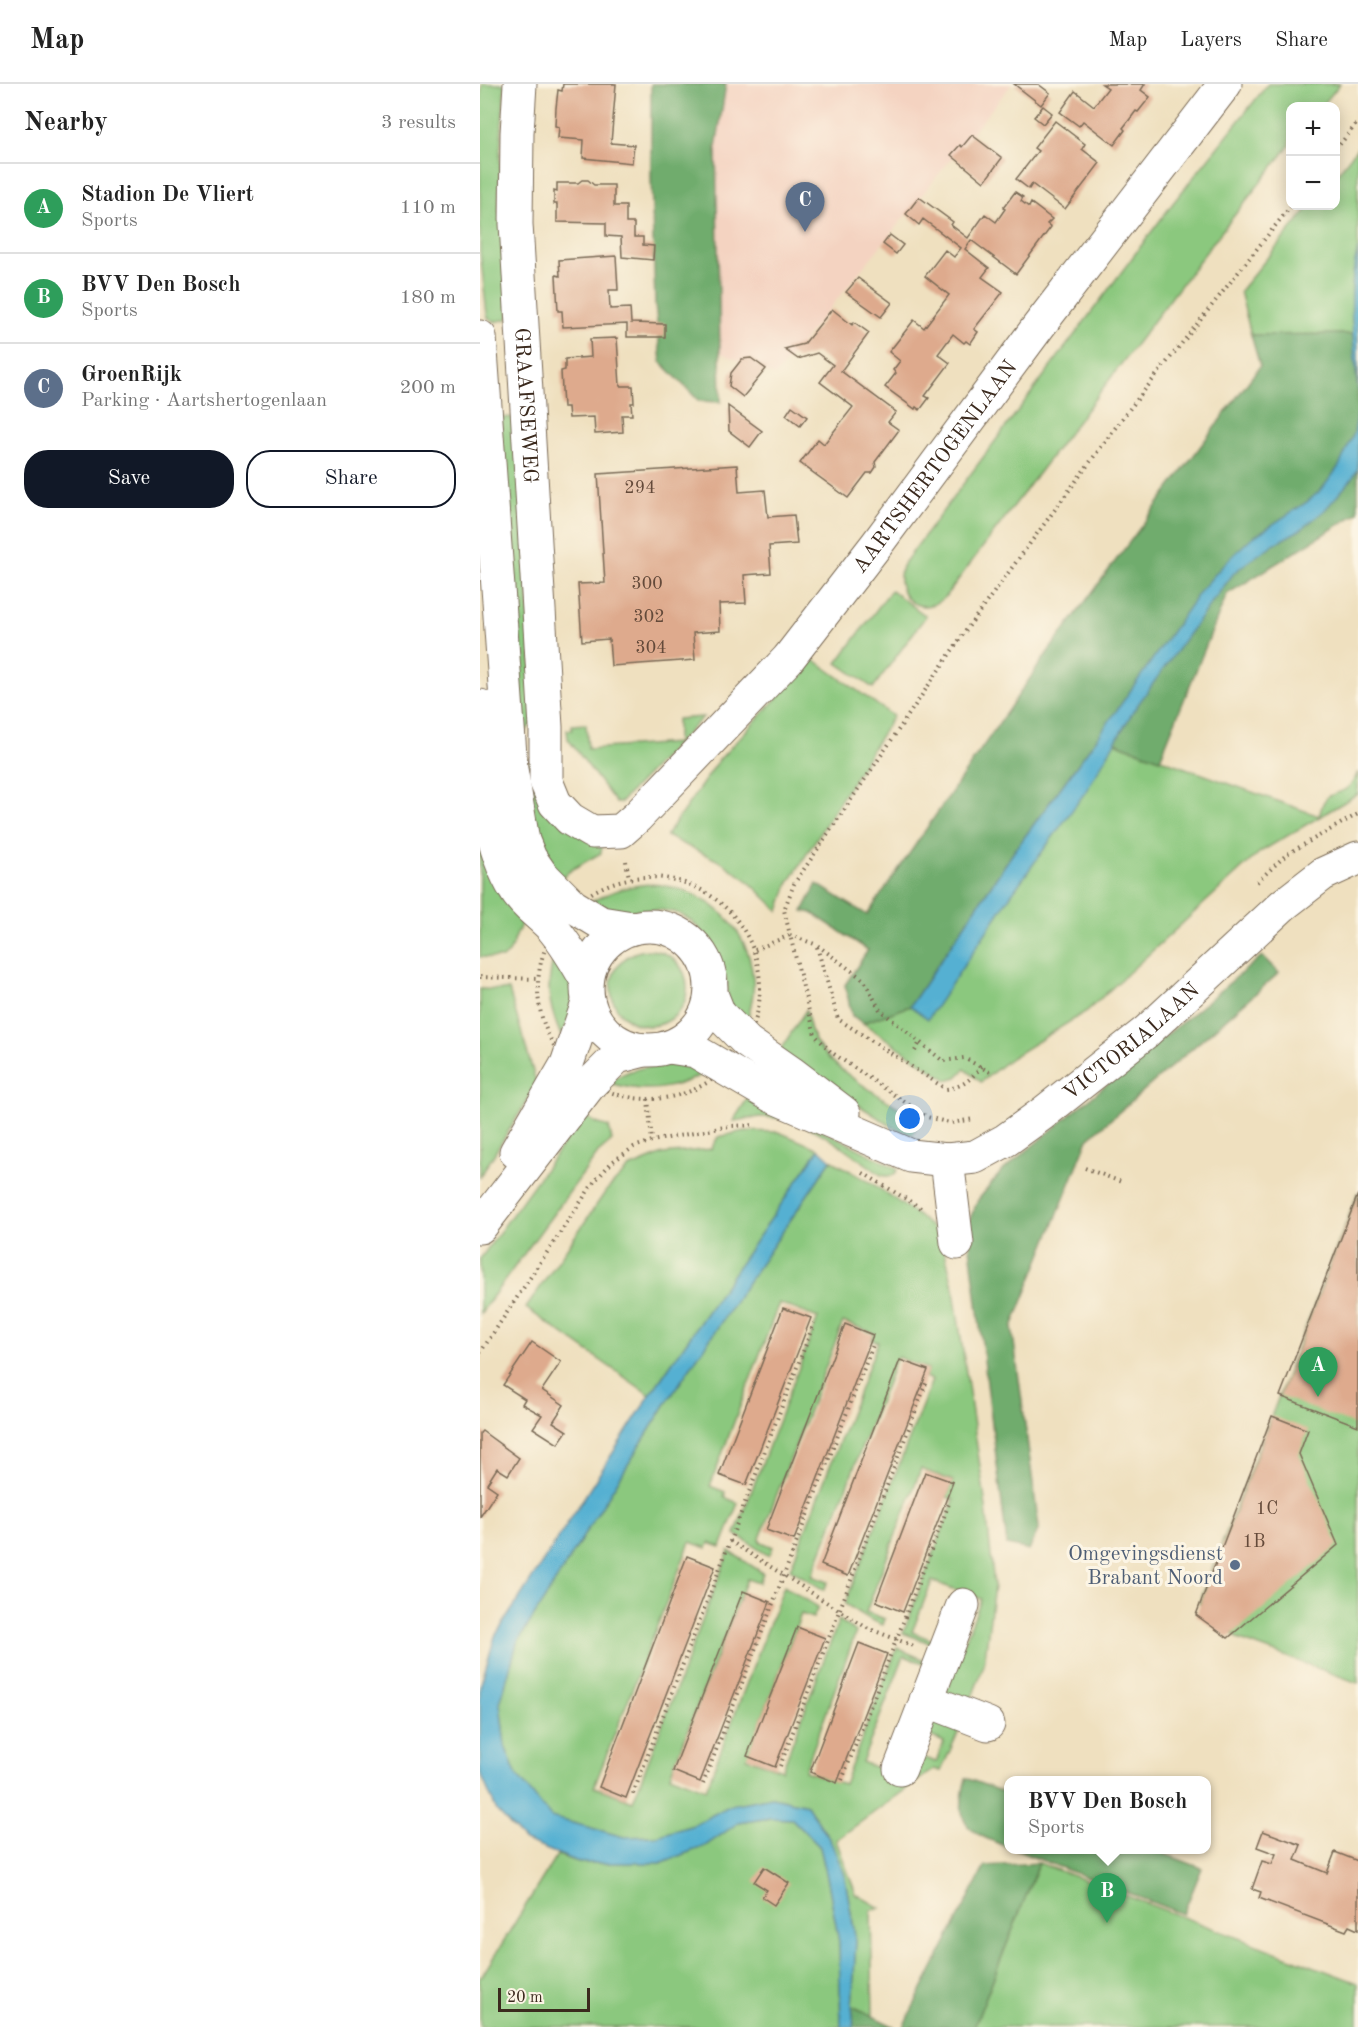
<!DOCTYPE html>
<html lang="en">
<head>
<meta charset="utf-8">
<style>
	:root { --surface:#fff; --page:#f6f6f6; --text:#222; --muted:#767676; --line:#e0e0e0; --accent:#111827 }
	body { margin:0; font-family:"Old Standard TT",serif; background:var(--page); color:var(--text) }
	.controls { position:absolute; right:18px; top:18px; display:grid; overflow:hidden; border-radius:12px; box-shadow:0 3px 15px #0003 }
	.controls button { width:54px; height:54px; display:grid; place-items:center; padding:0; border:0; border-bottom:2px solid var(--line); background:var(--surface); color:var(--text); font:30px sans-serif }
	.scale { position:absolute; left:18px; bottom:15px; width:92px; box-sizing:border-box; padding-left:6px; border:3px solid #3b2a1e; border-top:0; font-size:16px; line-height:21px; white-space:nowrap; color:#3b2a1e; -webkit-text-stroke:4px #fcf5e5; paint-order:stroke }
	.you { position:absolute; left:430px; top:1035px; width:21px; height:21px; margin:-15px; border:4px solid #fff; border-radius:50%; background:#1a73e8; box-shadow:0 0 0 9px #1a73e833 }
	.badge { display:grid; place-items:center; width:39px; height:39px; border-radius:50%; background:var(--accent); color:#fff; font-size:20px; font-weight:700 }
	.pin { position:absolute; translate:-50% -50px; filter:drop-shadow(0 2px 3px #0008) }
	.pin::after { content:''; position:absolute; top:32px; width:21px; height:18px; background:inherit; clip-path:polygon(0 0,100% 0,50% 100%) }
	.popup { position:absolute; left:524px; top:1692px; width:207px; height:78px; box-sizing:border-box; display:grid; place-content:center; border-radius:12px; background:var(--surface); filter:drop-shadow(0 2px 4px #0005); font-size:20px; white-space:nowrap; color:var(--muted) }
	.popup b { font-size:22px; color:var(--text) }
	.popup::after { content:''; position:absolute; left:50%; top:100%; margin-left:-12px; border:12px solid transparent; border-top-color:var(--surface) }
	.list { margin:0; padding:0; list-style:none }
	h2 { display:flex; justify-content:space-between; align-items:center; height:78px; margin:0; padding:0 24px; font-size:26px }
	h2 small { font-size:20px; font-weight:400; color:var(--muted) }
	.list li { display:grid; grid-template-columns:39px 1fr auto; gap:18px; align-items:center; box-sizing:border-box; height:90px; padding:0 24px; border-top:2px solid var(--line) }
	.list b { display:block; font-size:22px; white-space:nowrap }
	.list p { margin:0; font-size:20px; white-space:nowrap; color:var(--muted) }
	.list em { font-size:20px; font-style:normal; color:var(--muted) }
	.actions { display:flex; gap:12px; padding:18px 24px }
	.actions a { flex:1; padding:14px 0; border:2px solid var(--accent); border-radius:24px; text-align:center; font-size:21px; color:var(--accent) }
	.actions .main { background:var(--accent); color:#fff }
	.map { position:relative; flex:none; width:878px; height:1943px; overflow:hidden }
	header { display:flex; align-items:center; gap:36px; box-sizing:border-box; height:84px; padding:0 30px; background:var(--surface); border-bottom:2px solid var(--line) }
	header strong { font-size:28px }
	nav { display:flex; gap:33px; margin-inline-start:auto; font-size:21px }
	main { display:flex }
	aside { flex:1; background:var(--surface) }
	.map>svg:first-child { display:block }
	.built { fill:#f4d3c1 }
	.green { fill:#8bc87e; stroke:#63794e; stroke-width:1.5 }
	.forest { fill:#70ac6d; stroke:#566b46; stroke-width:1.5 }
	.water { fill:#55b0d2; stroke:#486d78; stroke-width:1.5 }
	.building { fill:#deaa8d }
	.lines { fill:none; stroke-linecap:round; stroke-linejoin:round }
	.minor-casing { stroke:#7a6a56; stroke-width:35 }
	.path { stroke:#7a6a56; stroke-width:4; stroke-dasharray:1.5 4.5; stroke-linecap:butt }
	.minor { stroke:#fff; stroke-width:33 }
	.service-dot { fill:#5c6f8a; stroke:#fcf5e5; stroke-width:2 }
	.labels { text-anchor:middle; stroke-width:6; stroke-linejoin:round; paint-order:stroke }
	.number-label { font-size:18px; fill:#644a3a }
	.street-label { font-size:21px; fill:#3b2a1e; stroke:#fcf5e5 }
	.service-label { font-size:21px; fill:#4e5e75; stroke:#fcf5e5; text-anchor:end }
</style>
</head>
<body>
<header>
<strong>Map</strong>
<nav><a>Map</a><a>Layers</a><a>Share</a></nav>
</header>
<main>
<aside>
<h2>Nearby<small>3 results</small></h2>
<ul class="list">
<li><span class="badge" style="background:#2e9e5b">A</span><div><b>Stadion De Vliert</b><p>Sports</p></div><em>110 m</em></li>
<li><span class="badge" style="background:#2e9e5b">B</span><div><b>BVV Den Bosch</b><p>Sports</p></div><em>180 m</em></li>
<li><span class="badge" style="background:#5c6f8a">C</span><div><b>GroenRijk</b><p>Parking · Aartshertogenlaan</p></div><em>200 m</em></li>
</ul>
<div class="actions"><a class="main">Save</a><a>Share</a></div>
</aside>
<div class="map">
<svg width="878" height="1943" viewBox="0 0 878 1943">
	<rect width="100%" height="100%" fill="#fcf5e5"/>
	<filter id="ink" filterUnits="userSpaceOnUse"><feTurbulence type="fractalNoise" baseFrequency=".0167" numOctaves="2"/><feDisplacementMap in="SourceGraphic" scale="12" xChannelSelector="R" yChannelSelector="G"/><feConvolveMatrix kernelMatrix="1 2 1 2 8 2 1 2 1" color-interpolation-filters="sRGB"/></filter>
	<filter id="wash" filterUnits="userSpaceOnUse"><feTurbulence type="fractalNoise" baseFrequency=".008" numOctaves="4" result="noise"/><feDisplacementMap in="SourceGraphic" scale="24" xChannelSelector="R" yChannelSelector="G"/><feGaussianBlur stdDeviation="1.35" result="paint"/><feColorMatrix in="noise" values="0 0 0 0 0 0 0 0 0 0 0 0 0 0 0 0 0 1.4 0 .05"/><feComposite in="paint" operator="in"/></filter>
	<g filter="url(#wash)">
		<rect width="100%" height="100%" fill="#efe0bf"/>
		<path class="built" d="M230,0H532L295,292L234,266Z"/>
		<g class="green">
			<path d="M2,0H25L20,71L19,128L27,137L28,235L14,238L8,234L7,230L0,167V20Z"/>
			<path d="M788,0H860L842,22H810V61L738,152L465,513C441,535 412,513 422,482L693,119Z"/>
			<path d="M878,63V165L873,189L872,211L874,250L771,251L760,207L830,122H856V91Z"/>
			<path d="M40,333L54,637L39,655L13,334Z"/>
			<path d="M411,506L446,532L393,604L357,579Z"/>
			<path d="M333,575L413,632L308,800L299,827L267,796L241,778L186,752L239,676Z"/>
			<path d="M223,633L140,719H136L88,655L87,646H92V641L106,640L108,665L197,659V635Z"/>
			<path d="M636,656L642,661L839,732L843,719L848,712C863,708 872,704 878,688V710L780,768L607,927L531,974L501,998L485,985L477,993L467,996L383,939L431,922L535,766Z"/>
			<path d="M51,676L122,762L121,769L96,783L79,795L59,771L40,690Z"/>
			<path d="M0,718L44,833L29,869L22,874L0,873Z"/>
			<path d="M173,800C225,805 268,839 273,894C275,910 270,925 266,940C261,933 253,926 249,918C246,911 248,902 246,895C239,869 219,832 189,827C163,823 136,833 113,817C133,806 151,801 173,800Z"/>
			<path d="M76,864L92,896L94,927L81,952C66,916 66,900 76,864Z"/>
			<circle cx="169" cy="904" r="38"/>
			<path d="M0,905L29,906L57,1001L0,1093Z"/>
			<path d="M326,926C329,936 330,949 336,958C353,987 403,1013 432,1032L436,1042L433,1051L414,1044L298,969Z"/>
			<path d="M196,980L214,981L227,988C193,1006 167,1010 129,999C148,983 172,982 196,980Z"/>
			<path d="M271,1009L418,1085C415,1092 408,1093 401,1091C365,1065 328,1032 281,1033C272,1034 262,1036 253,1037Z"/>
			<path d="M104,1031L116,1039L129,1043L132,1057L118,1069L0,1230V1175Z"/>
			<path d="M264,1047L299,1048L339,1065L170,1311L46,1224L126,1107L149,1084L183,1070L231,1065L238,1053Z"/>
			<path d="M351,1076L393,1100L437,1131L455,1146L463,1159L474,1207L506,1423L514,1502L504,1581L490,1619L465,1610L501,1515L452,1497L432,1548L455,1557L453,1560L423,1549L474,1416L467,1413L473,1397L441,1385L386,1528L405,1535L403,1541L391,1536L365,1520L452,1296L445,1293L448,1285L417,1273L332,1492L348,1498L344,1506L310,1485L398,1258L392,1256L394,1249L363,1238L279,1457L293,1463L289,1472L255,1450L338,1234L299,1219L230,1402L245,1408L244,1413L258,1419L241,1463L229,1459L227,1464L210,1458L114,1703L153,1717L249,1467L283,1489L279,1499L267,1495L190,1691L226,1705L304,1502L338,1523L333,1534L321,1530L267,1674L302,1686L359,1536L376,1548L325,1687L364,1700L417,1564L447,1577L446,1580L424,1572L382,1678L431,1697L440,1672L456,1678L464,1658L448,1651L455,1635L480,1644L461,1687L454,1685L356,1756L376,1810L400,1824L391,1826L393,1932L372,1922L376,1857L364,1789L350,1756L327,1721L292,1713L251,1721L214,1741L177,1752L144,1753L70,1733L36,1690L25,1662L20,1619L37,1559L185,1321Z"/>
			<path d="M878,1108V1599L758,1555L719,1519Z"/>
			<path d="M290,1734L312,1735L340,1763L348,1797L359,1858L361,1943H0V1895L77,1771L101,1779H180L225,1762L258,1739Z"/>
			<path d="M559,1779L878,1899V1943H494Z"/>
		</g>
		<g class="forest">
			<path d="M171,0H246L236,64L241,318L219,317L181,278L175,220L171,93Z"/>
			<path d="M874,250L878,307V429L747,510L680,675L642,661L620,650L535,766L430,922L383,939L372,932L365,901L388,866L332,829L323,827L337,800L387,831L568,568L780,282L771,251Z"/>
			<path d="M782,872L799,889L608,1055L532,1243L559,1444L549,1466L527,1461L490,1163L489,1137L498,1116L521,1088Z"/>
			<path d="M486,1694L528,1710V1763C486,1747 474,1742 486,1694Z"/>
			<path d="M535,1766H674L722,1784L703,1830Z"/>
			<path d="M559,1779L494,1943H423L505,1782Z"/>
			<path d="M372,1922L415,1943H374Z"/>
		</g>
		<g class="water">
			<path d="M878,165V307C874,261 866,210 878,165Z"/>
			<path d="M878,327V385L872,395L844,427L820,446L794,460L765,480L754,489L729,522L654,626L606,707L531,811L448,935L430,922L535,766L620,650L721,506L745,479L770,455L827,418L842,405L859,382L874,349Z"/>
			<path d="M339,1065L351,1076L185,1321L37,1559L20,1619L25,1662L36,1690L71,1733L144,1753L177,1752L214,1741L251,1721L292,1713L327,1721L350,1756L364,1789L376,1857L372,1922L374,1943H361L359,1858L348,1797L340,1763L312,1735L290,1734L258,1739L225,1762L180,1779H101L45,1757L17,1727L0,1688V1603L15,1552L170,1311Z"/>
		</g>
		<g id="blocks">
			<g class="building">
				<path d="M83,0H136L131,59L154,61L152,79L103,74L104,56L78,54L79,43L75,42L76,24L78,6L82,7Z"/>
				<path d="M534,0H558L570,9L561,21Z"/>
				<path d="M622,0H665L661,6L670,13L658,28L656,27L650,35L643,44L645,46L634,61L603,37L599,42L580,28L595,7L614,22L628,4Z"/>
				<path d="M563,22L572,29L563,40L554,33Z"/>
				<path d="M575,37L605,60L602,65L620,79L585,125L552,100L549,105L536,95L558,67L554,64Z"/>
				<path d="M492,51L522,74L504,98L471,71L480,61L482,63Z"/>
				<path d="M102,96H108L114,101H134V122H146V139H154V153H163V161L174,162L173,176L142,173L141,153L126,152V139L77,138V120H74V107L77,108V99H98Z"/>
				<path d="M535,108L543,113L541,117L549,123L551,119L572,135L567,140L571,143L536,190L491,156L485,165L509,184L502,193L523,208L494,245L498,248L490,260L486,257L484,259L473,250L458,270L470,279L445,312L449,314L440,326L436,323L435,325L405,303L416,289L413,286L420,277L409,268L434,236L444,244L469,211L445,192L465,166L474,173L481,164L443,135L439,141L426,130L439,113L473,138L471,141L488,154L505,130L516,138L525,125L523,124Z"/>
				<path d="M410,151L423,161L416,170L403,160Z"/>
				<path d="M136,172L138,206H129L130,225L150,224L151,239L185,240V253H147V240L83,243L82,227H78L76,191L80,192L79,176Z"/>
				<path d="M378,194L412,219L401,233L366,208Z"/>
				<path d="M352,225L372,241L374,238L389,249L361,287L416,328L408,338L419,346L395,378L396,383L392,389H387L368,414L320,379L338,355L344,360L373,323L340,298L353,281L337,269L318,275L304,265L324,260Z"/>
				<path d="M137,254L140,302H153L154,319H151L152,331H142L143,348L115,350L114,333L89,334L88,323H83L81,287L85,286V275L111,273L110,255Z"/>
				<path d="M271,274L286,285L263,313L249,302L251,289L262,275Z"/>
				<path d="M248,322L282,347L270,363L249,347Z"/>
				<path d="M312,322L327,333L320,342L306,331Z"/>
				<path d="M257,381L259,408L285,406L288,433L314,431L317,460L289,462L291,489L264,491L266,519L239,520L240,547L213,549L215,576L131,582L129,555L102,557L98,500L125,499L118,390Z"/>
				<path d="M878,1110V1342L800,1312Z"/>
				<path d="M303,1224L331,1234L266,1401L239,1391Z"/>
				<path d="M365,1240L393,1251L314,1456L286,1446Z"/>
				<path d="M52,1258L81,1278L62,1306L84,1321L73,1338L87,1347L78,1360L53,1344L62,1331L42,1320L45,1315L23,1301Z"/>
				<path d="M420,1276L448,1286L368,1492L341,1481Z"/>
				<path d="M792,1332L828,1346L819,1370L858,1461L748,1554L716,1531Z"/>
				<path d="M2,1347L39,1374L28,1391L17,1384L7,1400L17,1407L0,1433V1349Z"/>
				<path d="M445,1388L473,1398L423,1528L396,1517Z"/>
				<path d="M207,1472L235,1483L146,1714L119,1703Z"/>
				<path d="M263,1507L290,1518L220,1698L193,1687Z"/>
				<path d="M317,1543L345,1554L295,1683L267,1672Z"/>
				<path d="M379,1559L407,1570L357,1699L330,1688Z"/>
				<path d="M783,1747L821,1761L815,1776L847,1789L855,1768L878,1777V1846L869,1842L866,1847L779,1814L781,1808L772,1805L782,1777L792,1780L796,1770L777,1763Z"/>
				<path d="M284,1783L309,1799L294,1821L282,1813L287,1806L274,1798Z"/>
			</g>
		</g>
	</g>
	<g filter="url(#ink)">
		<use href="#blocks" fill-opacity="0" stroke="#7a6a56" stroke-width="1.5"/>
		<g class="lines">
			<g class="minor-casing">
				<g id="minor">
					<path id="s1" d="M40,0L37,49L36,140L66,643V697L75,719L90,735L112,748L141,747L157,733L308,575L397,460L558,243L745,0"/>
					<path d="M0,253L31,685L43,757L50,774L61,790L93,822L121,839L152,844"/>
					<path d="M0,622C4,682 3,755 36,807C45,822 63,833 74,846C87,862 97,879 107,897"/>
					<circle cx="169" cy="904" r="62"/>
					<path d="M231,910L239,930L267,958L310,988L364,1029"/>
					<path id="s2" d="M189,963L215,967L292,1012L431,1072L467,1076L495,1073L526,1056L562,1030L666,948L803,821L843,790L878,774"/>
					<path d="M36,1068L87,980L108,919"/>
					<path d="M467,1076L477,1159"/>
					<path d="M0,1143L111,999L137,973L164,966"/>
					<path d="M446,1616L508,1640"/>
					<path d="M420,1685L483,1521"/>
				</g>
			</g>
			<g class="path">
				<path d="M856,65L878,38"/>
				<path d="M146,777L149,794"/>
				<circle cx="169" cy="904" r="111"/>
				<path d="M777,798L807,770L878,730"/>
				<path d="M337,863L358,935L466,1005C483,1003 491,995 502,982"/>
				<path d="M275,866L310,851L335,951L351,968L447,1033L470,1039L494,1035"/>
				<path d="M0,893L58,895"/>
				<path d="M435,967L439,960"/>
				<path d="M510,988L484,974L463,977L400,926L384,896L337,861L310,851L304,826L314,800L486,546L644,332L811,122"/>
				<path d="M168,1015L172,1057"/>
				<path d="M605,1084L644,1099"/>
				<path d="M383,1089L441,1124"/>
				<path d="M0,1269L114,1098L132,1078L154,1063L172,1057L250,1042L276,1041"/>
				<path d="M250,1457L387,1544L434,1562"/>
				<path d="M300,1682L447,1297"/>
				<path d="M362,1696L470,1417"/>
				<path d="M223,1700L393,1261"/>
				<path d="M153,1710L334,1239"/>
			</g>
			<use href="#minor" class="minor"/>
		</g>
	</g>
	<circle class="service-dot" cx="755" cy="1481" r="6"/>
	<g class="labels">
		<g class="number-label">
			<text x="160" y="409">294</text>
			<text x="167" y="505">300</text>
			<text x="169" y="538">302</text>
			<text x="171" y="569">304</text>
			<text x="787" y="1430">1C</text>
			<text x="774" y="1463">1B</text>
		</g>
		<g class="street-label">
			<text dy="7" stroke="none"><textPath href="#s1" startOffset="322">GRAAFSEWEG</textPath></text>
			<text dy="7" stroke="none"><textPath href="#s1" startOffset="1280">AARTSHERTOGENLAAN</textPath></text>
			<text dy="7" stroke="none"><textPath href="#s2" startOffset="526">VICTORIALAAN</textPath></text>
		</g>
		<g class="service-label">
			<text x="743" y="1476">Omgevingsdienst<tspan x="743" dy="24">Brabant Noord</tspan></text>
		</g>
	</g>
</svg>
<div class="controls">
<button>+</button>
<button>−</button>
</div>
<div class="scale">20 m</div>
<div class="you"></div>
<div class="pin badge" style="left:838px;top:1313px;background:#2e9e5b">A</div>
<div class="pin badge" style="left:627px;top:1839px;background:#2e9e5b">B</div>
<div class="popup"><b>BVV Den Bosch</b>Sports</div>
<div class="pin badge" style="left:325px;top:148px;background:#5c6f8a">C</div>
</div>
</main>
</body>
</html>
